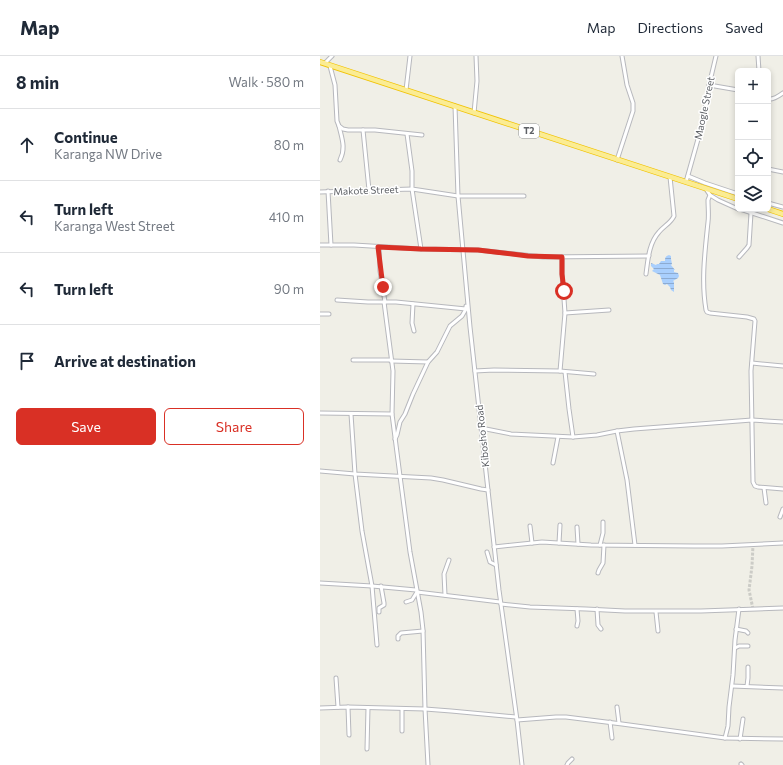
<!DOCTYPE html>
<html lang="en">
<head>
<meta charset="utf-8">
<style>
	:root { --surface:#fff; --page:#f6f6f7; --text:#1f2937; --muted:#747a83; --line:#e0e1e3; --accent:#d93025 }
	body { margin:0; font-family:Commissioner,sans-serif; background:var(--page); color:var(--text) }
	.controls { position:absolute; right:12px; top:12px; display:grid; overflow:hidden; border-radius:6px; box-shadow:0 2px 6px #0003 }
	.controls button { width:36px; height:36px; display:grid; place-items:center; padding:0; border:0; border-bottom:1px solid var(--line); background:var(--surface); color:var(--text); font:20px sans-serif }
	.stop { position:absolute; width:12px; height:12px; margin:-9px; border:3px solid #d93025; border-radius:50%; background:#fff }
	.stop.end { background:#d93025; border-color:#fff; box-shadow:0 1px 4px #0008 }
	.list { margin:0; padding:0; list-style:none }
	h2 { display:flex; justify-content:space-between; align-items:center; height:52px; margin:0; padding:0 16px; font-size:17px }
	h2 small { font-size:13px; font-weight:400; color:var(--muted) }
	.list li { display:grid; grid-template-columns:26px 1fr auto; gap:12px; align-items:center; box-sizing:border-box; height:72px; padding:0 16px; border-top:1px solid var(--line) }
	.list b { display:block; font-size:15px; white-space:nowrap }
	.list p { margin:0; font-size:13px; white-space:nowrap; color:var(--muted) }
	.list em { font-size:13px; font-style:normal; color:var(--muted) }
	.actions { display:flex; gap:8px; padding:12px 16px }
	.actions a { flex:1; padding:9px 0; border:1px solid var(--accent); border-radius:6px; text-align:center; font-size:14px; color:var(--accent) }
	.actions .main { background:var(--accent); color:#fff }
	.icon { flex:none; width:22px; height:22px; fill:none; stroke:currentColor; stroke-width:2; stroke-linecap:round; stroke-linejoin:round }
	.map { position:relative; flex:none; width:463px; height:709px; overflow:hidden }
	header { display:flex; align-items:center; gap:24px; box-sizing:border-box; height:56px; padding:0 20px; background:var(--surface); border-bottom:1px solid var(--line) }
	header strong { font-size:19px }
	nav { display:flex; gap:22px; margin-inline-start:auto; font-size:14px }
	main { display:flex }
	aside { flex:1; background:var(--surface) }
	.map>svg:first-child { display:block }
	.water { fill:url(#water-rules) }
	.lines { fill:none; stroke-linecap:round; stroke-linejoin:round }
	.minor-tunnel { stroke:#ccccc7; stroke-width:3; stroke-dasharray:3 1.5; stroke-linecap:butt }
	.minor-casing { stroke:#b7b8bd; stroke-width:5 }
	.highway-casing { stroke:#f1c305; stroke-width:6 }
	.minor { stroke:#fff; stroke-width:3 }
	.highway { stroke:#fbec93; stroke-width:4.5 }
	.route { stroke:#d93025; stroke-width:5 }
	.labels { text-anchor:middle; stroke-width:3; stroke-linejoin:round; paint-order:stroke }
	.shield { fill:#fff; stroke:#8e9094; stroke-width:1 }
	.shield-label { font-size:9px; font-weight:bold; fill:#5e6166 }
	.street-label { font-size:10px; fill:#5e6166; stroke:#fff }
</style>
</head>
<body>
<header>
<strong>Map</strong>
<nav><a>Map</a><a>Directions</a><a>Saved</a></nav>
</header>
<main>
<aside>
<h2>8 min<small>Walk · 580 m</small></h2>
<ul class="list">
<li><svg class="icon" aria-label="ahead" viewBox="0 0 24 24"><path d="M12 20V5M6 11l6-6 6 6"/></svg><div><b>Continue</b><p>Karanga NW Drive</p></div><em>80 m</em></li>
<li><svg class="icon" aria-label="left" viewBox="0 0 24 24"><path d="M17 20v-9H6M10 6l-5 5 5 5"/></svg><div><b>Turn left</b><p>Karanga West Street</p></div><em>410 m</em></li>
<li><svg class="icon" aria-label="left" viewBox="0 0 24 24"><path d="M17 20v-9H6M10 6l-5 5 5 5"/></svg><div><b>Turn left</b></div><em>90 m</em></li>
<li><svg class="icon" aria-label="arrive" viewBox="0 0 24 24"><path d="M6 21V4h12l-3 4 3 4H6"/></svg><div><b>Arrive at destination</b></div></li>
</ul>
<div class="actions"><a class="main">Save</a><a>Share</a></div>
</aside>
<div class="map">
<svg width="463" height="709" viewBox="0 0 463 709">
	<defs>
		<pattern id="water-rules" width="6" height="5" patternUnits="userSpaceOnUse"><rect width="6" height="5" fill="#a9cffd"/><path d="M0 2.5h6" fill="none" stroke="#8dabd1"/></pattern>
	</defs>
	<rect width="100%" height="100%" fill="#f0efe7"/>
	<path class="water" d="M349,199L351,200V203L352,208L351,209L355,214H354V216L358,217L359,220L358,222L353,225L354,226V236L351,234L350,231L347,228L345,229L343,228L340,219L332,215L334,213L331,210V207L336,209L337,208H339L341,205H345C345,201 346,200 349,199Z"/>
	<g class="lines">
		<path class="minor-tunnel" d="M433,553L429,534L432,510L433,489"/>
		<g class="minor-casing">
			<g id="minor">
				<path d="M438,0L439,15"/>
				<path d="M5,7L12,0"/>
				<path d="M10,10L15,29L17,65L19,70L23,73L28,74H55L102,79"/>
				<path d="M389,29L418,34"/>
				<path d="M86,34L90,0"/>
				<path d="M448,43C453,44 459,40 463,37"/>
				<path d="M135,50L138,140L150,271L179,534L197,664L202,709"/>
				<path d="M154,57L157,25L156,0"/>
				<path d="M19,70C22,83 26,92 20,104"/>
				<path d="M43,74L49,134"/>
				<path d="M87,78L92,115V133L138,140H204"/>
				<path d="M297,104L313,55V47L307,29L302,0"/>
				<path d="M448,113L463,116"/>
				<path d="M368,120L385,127L418,138"/>
				<path d="M366,126L382,69L391,21L396,0"/>
				<path d="M386,133L390,139L398,144L418,153"/>
				<path d="M8,135L11,189"/>
				<path d="M0,136L92,133L101,193"/>
				<path d="M390,139L388,144C388,152 389,159 388,166C385,195 381,225 386,254L387,256L390,257L427,261L434,263L435,265L431,315L433,426L435,430L438,431L463,433"/>
				<path d="M448,147L463,151"/>
				<path d="M420,153L463,167"/>
				<path d="M0,189H34L101,193L158,194L223,201L329,200"/>
				<path d="M59,191L60,215L65,246"/>
				<path d="M419,201L427,192L429,189L431,157"/>
				<path d="M326,218C328,203 329,187 339,176C344,170 351,167 354,160L350,121"/>
				<path d="M17,244L48,246H76L146,253V250"/>
				<path d="M64,246L73,315L72,358L80,420L90,496L101,556L103,574L105,653L108,709"/>
				<path d="M93,248L92,267L94,275"/>
				<path d="M245,257L289,254"/>
				<path d="M0,258H9"/>
				<path d="M33,304H71"/>
				<path d="M71,305L108,306"/>
				<path d="M432,307L463,310"/>
				<path d="M155,315L174,314L240,315L274,318"/>
				<path d="M240,315L245,257L244,243L242,218V201"/>
				<path d="M245,316L249,353L253,381"/>
				<path d="M0,357L72,358"/>
				<path d="M31,358L35,418L42,475L52,530L57,589"/>
				<path d="M161,372L191,378L253,381L277,379L297,375L314,373L432,364L463,366"/>
				<path d="M297,375L307,424L315,489"/>
				<path d="M75,383L77,379L80,366L85,358L93,338L108,306L117,296L130,270L142,260L146,253"/>
				<path d="M233,407L238,381"/>
				<path d="M0,415L35,418L111,422L123,424L161,433L168,434"/>
				<path d="M444,432L446,447"/>
				<path d="M460,461L463,453"/>
				<path d="M210,470L212,487"/>
				<path d="M257,471L258,488"/>
				<path d="M239,487L240,469"/>
				<path d="M280,489L283,477V466"/>
				<path d="M174,491L222,486L271,489L374,490H402L463,487"/>
				<path d="M167,496L170,506L176,509"/>
				<path d="M278,517L279,514L283,507L284,489"/>
				<path d="M0,527L52,530L96,534"/>
				<path d="M97,536L180,546"/>
				<path d="M125,539L124,518L129,504"/>
				<path d="M86,546L92,544L97,536"/>
				<path d="M181,548L210,551L266,553L305,555H381L463,552"/>
				<path d="M257,553L258,565L257,570"/>
				<path d="M277,553L278,569L281,573"/>
				<path d="M59,556V552L64,549V547L61,530"/>
				<path d="M336,556L338,575"/>
				<path d="M416,573L426,575L428,577"/>
				<path d="M78,583V580L81,577L103,575"/>
				<path d="M415,592L419,590H428"/>
				<path d="M16,622L18,651"/>
				<path d="M412,630L463,632"/>
				<path d="M427,630L428,622V611"/>
				<path d="M28,651L29,679"/>
				<path d="M297,651L299,667"/>
				<path d="M0,652L28,651L105,653L131,655L196,661"/>
				<path d="M82,653V675"/>
				<path d="M197,664L236,661H246L302,668L405,682L463,683"/>
				<path d="M290,666L292,682"/>
				<path d="M405,682L408,670L409,651L413,619L415,584L419,553"/>
				<path d="M420,683L423,663"/>
				<path d="M47,693L48,652"/>
				<path d="M421,708L422,709"/>
				<path d="M247,709L248,707L252,703"/>
			</g>
		</g>
		<g class="highway-casing">
			<g id="highway">
				<path d="M0,6L418,143"/>
				<path d="M448,153L463,158"/>
			</g>
		</g>
		<use href="#minor" class="minor"/>
		<use href="#highway" class="highway"/>
	</g>
	<g class="lines">
		<path class="route" d="M63,231L58,191L101,193L158,194L208,200L242,201V218L244,235"/>
	</g>
	<g class="labels">
		<rect class="shield" x="199" y="68" width="20" height="14" rx="3"/>
		<g class="shield-label">
			<text x="209" y="78">T2</text>
		</g>
		<g class="street-label">
			<text transform="translate(384 52) rotate(-78)" y="4">Maogle Street</text>
			<text transform="translate(46 134) rotate(-2)" y="4">Makote Street</text>
			<text transform="translate(162 380) rotate(-96)" y="4">Kibosho Road</text>
		</g>
	</g>
</svg>
<div class="controls">
<button>+</button>
<button>−</button>
<button><svg class="icon" aria-label="locate" viewBox="0 0 24 24"><circle cx="12" cy="12" r="6"/><path d="M12 2v4M12 18v4M2 12h4M18 12h4"/></svg></button>
<button><svg class="icon" aria-label="layers" viewBox="0 0 24 24"><path d="M12 4l9 5-9 5-9-5zM3 14l9 5 9-5"/></svg></button>
</div>
<div class="stop" style="left:244px;top:235px"></div>
<div class="stop end" style="left:63px;top:231px"></div>
</div>
</main>
</body>
</html>
